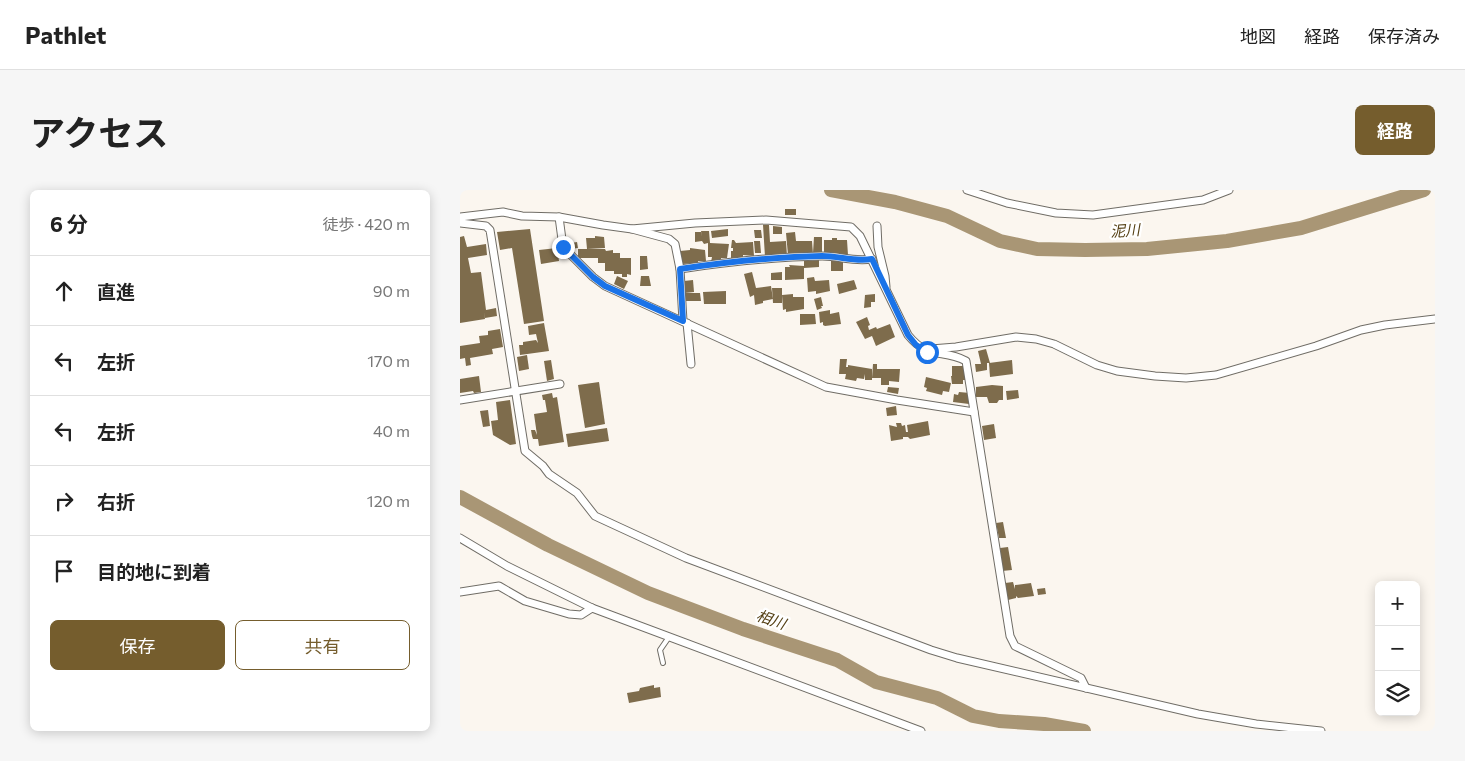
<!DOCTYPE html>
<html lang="ja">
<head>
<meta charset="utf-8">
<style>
	:root { --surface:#fff; --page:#f6f6f6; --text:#222; --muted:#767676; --line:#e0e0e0; --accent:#755d2d }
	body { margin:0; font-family:Commissioner,"Noto Sans JP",sans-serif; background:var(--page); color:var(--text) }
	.controls { position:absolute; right:15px; bottom:15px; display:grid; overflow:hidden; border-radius:8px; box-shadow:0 2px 12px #0003 }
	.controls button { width:45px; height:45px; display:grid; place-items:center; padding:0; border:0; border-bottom:1px solid var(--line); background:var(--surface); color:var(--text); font:25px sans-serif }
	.stop { position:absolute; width:15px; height:15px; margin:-11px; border:4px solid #1a73e8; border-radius:50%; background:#fff }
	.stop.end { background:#1a73e8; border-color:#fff; box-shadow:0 1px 5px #0008 }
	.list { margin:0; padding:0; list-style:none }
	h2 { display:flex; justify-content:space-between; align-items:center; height:65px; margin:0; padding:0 20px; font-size:21px }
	h2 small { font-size:16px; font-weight:400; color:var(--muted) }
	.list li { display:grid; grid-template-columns:32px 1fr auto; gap:15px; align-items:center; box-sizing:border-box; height:70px; padding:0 20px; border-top:1px solid var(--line) }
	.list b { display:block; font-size:19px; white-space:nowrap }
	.list em { font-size:16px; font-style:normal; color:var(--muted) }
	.actions { display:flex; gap:10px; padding:15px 20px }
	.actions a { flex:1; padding:11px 0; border:1px solid var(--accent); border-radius:8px; text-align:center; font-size:18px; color:var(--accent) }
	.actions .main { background:var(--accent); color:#fff }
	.icon { flex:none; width:28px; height:28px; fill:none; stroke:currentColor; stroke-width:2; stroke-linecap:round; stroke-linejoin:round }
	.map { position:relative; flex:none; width:975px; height:541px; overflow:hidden; border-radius:8px }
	header { display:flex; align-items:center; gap:30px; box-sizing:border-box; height:70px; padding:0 25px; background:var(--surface); border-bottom:1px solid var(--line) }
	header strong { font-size:24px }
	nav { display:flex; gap:28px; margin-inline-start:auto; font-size:18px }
	.intro { display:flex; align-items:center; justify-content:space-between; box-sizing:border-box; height:120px; padding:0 30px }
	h1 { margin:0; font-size:35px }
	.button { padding:12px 22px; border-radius:8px; background:var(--accent); color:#fff; font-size:18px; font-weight:700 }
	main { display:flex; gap:30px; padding:0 30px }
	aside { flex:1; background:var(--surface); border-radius:8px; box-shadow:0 2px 12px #0003 }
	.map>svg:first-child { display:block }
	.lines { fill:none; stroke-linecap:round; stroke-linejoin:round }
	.river { stroke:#a99675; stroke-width:14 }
	.building { fill:#7e6c4c }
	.service-casing { stroke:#706d66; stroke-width:6 }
	.minor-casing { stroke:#706d66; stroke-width:9 }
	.service { stroke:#fff; stroke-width:4 }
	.minor { stroke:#fff; stroke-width:7 }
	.route { stroke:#1a73e8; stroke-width:6 }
	.labels { text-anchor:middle; stroke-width:4.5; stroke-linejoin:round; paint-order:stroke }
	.water-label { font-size:15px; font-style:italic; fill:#554015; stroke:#fff }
</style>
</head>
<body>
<header>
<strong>Pathlet</strong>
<nav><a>地図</a><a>経路</a><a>保存済み</a></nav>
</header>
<div class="intro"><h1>アクセス</h1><a class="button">経路</a></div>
<main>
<aside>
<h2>6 分<small>徒歩 · 420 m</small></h2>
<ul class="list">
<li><svg class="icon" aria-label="ahead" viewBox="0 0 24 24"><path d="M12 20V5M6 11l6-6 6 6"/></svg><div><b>直進</b></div><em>90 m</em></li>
<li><svg class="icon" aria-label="left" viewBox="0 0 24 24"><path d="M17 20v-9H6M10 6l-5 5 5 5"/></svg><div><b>左折</b></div><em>170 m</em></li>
<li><svg class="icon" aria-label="left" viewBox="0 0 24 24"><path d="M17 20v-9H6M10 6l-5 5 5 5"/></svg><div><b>左折</b></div><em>40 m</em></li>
<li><svg class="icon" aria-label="right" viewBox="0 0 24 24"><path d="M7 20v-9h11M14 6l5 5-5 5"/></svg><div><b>右折</b></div><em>120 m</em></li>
<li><svg class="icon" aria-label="arrive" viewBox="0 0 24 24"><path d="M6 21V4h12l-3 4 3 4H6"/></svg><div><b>目的地に到着</b></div></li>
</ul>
<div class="actions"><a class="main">保存</a><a>共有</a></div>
</aside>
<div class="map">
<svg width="975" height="541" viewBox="0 0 975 541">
	<rect width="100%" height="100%" fill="#fbf6ef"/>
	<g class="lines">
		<g class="river">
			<path d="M371,0L435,12L487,26L540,51L577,59L625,60L687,59L767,51L841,38L964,0"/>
			<path d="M0,307L88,355L188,403L283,439L377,470L416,492L477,508L513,526L539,531L584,534L624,541"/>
		</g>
	</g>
	<g class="building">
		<rect x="325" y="19" width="11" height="6"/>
		<path d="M303,35H309L310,52L326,51L327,66L305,67Z"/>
		<path d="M313,36L322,37V44H313Z"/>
		<path d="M70,39L84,131L64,134L52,58L40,60L37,42Z"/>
		<path d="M268,39V46L252,48L251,41Z"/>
		<path d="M294,40H301L302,48H295Z"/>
		<path d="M241,41H249L250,53L269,54L267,68H261V71L251,72L252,67H248V53L244,54L242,51L235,52V42H241L242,47Z"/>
		<path d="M335,42L336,51H352L353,64L328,65L326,43Z"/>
		<path d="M4,46L7,57L26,54L27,65L8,68L11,83L21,82L26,120L36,118L37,126L25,128L24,122L25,129L0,133V47Z"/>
		<path d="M135,46L144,47L145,58L127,59L126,48H135Z"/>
		<path d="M354,47H362V64L353,63Z"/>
		<path d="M372,48H377V50H387L388,65H364V50H372Z"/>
		<path d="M272,50H274L276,53L293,52L294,66L283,65V68H271V61H273V58H271Z"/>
		<path d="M294,51H300L301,63H295Z"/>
		<path d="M117,52L118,58L110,59L106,56V54Z"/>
		<path d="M97,58L99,71L81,74L79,60Z"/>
		<path d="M230,58L245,60L246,71H238V73L222,74L220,61L230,60Z"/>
		<path d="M118,59H145L146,61L153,60V63H160V68H171V85L167,84V87H162V84H154V81H145V73H138V68H118Z"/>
		<path d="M180,66H187L188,79L180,80Z"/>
		<path d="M359,70V77L344,78V71Z"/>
		<rect x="371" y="70" width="12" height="11"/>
		<path d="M329,75L344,76V89L325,90V77H330Z"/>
		<path d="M292,82L296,98L311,96L313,109L303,111V113L295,115L294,105L290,107L284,84Z"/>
		<path d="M322,82V90H311V83Z"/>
		<path d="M157,86L168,91L164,99L154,94Z"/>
		<path d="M181,86H189L191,96H180Z"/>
		<path d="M354,87L355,91L369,90L370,101L356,104V101L348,102L347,88Z"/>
		<path d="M233,90L234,102L225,103L224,91Z"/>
		<path d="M394,90L397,99L379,104L377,94Z"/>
		<path d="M312,98H322V113H313Z"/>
		<path d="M266,101V114H244L243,102Z"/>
		<path d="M225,103H240L241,111H226Z"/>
		<path d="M333,104V107H344V119L326,122V119L323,120L322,105Z"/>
		<path d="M415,104V112H411V117L404,118L405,105Z"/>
		<path d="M361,107L363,116H361L362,118L357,120L354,109Z"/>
		<path d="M370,120V124L379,122L381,134L365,136L363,135V132L360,133L359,122Z"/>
		<path d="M340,124H355L356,134L340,135Z"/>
		<path d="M407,127L410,135L408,136L409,140L416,137L417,139L430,134L435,147L416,156L412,146L405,149L396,132Z"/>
		<path d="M84,133L89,161L60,165L59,155H63V152L76,150L78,153L76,144L69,145L68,136Z"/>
		<path d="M40,139L43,157L32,159L33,164L10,168L11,175L6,176L5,168L0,169V156L20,153L19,146L28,145V141Z"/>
		<path d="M526,159L530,173H527V180L516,182L515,174H521L518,161Z"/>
		<path d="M67,165L69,179L59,181L57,167Z"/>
		<path d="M380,169H387L386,177H388V175L412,179V190H405V184L404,189L397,188L396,191L385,189L386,184H379Z"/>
		<path d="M91,170L94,189L87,191L84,171Z"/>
		<path d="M552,170L553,184L530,187L529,173Z"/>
		<path d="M413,174H417V179H440L439,192L429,191V195H421V188H412Z"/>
		<path d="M492,176H503V178H505L507,190H503V194H492L491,186H492Z"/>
		<path d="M19,186L21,202L14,203L13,201L0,203V189Z"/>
		<path d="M466,187L491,193L489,202L483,201L482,205L466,201L467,198L464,197Z"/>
		<path d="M139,192L145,234L125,238L118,195Z"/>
		<path d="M532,195L543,196V210H539L537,213H529L527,207H516V197Z"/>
		<path d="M428,197L439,198L438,204L427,202Z"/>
		<path d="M558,200L559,208L547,210L546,201Z"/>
		<path d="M499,202L510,203L509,214L493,212L494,204L498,205Z"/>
		<path d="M92,203L93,208L97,207L104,252L79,256L78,249H73L72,246L71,240H75L77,245L74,224L87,222L85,210H83L82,205Z"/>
		<path d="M50,210L56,254L50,255L33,245L31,231L38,230L36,212Z"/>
		<path d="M436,216L437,225L427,226L426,218Z"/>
		<path d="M28,220L30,236L23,237L20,221Z"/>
		<path d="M468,231L470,245L450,249L448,247H443V249L431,251L429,235L437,237L436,233H441L442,236L445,235L446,242H448L447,235Z"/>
		<path d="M534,234L536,248L524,250L522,236Z"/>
		<path d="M147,238L149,251L108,257L106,244Z"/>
		<path d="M543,332L546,348H539L536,333Z"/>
		<path d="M548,357L552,380L542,381L540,358Z"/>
		<path d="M553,392L555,399V395L571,393L574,406L558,408L556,406V408L548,410L545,393Z"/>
		<path d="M585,398L586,404L578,405L577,399Z"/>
		<path d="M194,495V498L200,497L201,507L169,513L167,503L179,501L180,498Z"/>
	</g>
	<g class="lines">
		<g class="service-casing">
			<path id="service" d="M203,473L200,460L209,447"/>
		</g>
		<g class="minor-casing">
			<g id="minor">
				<path d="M507,0L547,13L596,23L633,25L743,10L769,0"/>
				<path d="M0,27L43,22L62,26L99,27L143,35L172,39L209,49L215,54L220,79L223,131"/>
				<path d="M99,27L103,57L133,87L145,96L366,197L437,210L514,222"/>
				<path d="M0,33L26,36L30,40L65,261L83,276L89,284L117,303L135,326L226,368L471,460L497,468L738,524L796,534L861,541"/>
				<path d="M417,36L418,57L425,86L426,97"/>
				<path d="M172,39L235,33L306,30L391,37L400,46L448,145C469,171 482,158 506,171L550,446L555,456L621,488L626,498"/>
				<path d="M220,79C267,72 314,67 362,66C380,66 393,72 412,69"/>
				<path d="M227,133L231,174"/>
				<path d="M468,162L471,159L496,157L556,147L576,149L594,154L637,175L657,181L695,186L726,188L756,185L856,156L901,140L925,135L975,129"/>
				<path d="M0,210L100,194"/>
				<path d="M0,348L47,376L132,418L461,541"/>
				<path d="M0,402L39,396L65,411L109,424L121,425L132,418"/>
			</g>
		</g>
		<use href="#service" class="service"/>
		<use href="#minor" class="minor"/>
	</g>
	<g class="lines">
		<path class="route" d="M103,57L133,87L145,96L223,131L220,79C267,72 314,67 362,66C380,66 394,72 412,69L448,145L456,155L467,162"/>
	</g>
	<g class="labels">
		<g class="water-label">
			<text transform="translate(665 41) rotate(-4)" y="5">泥川</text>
			<text transform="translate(311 430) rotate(19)" y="5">相川</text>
		</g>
	</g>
</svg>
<div class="controls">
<button>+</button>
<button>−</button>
<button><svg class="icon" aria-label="layers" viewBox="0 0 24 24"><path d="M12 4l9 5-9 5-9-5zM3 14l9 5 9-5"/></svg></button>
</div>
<div class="stop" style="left:467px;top:162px"></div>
<div class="stop end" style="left:103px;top:57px"></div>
</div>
</main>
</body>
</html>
